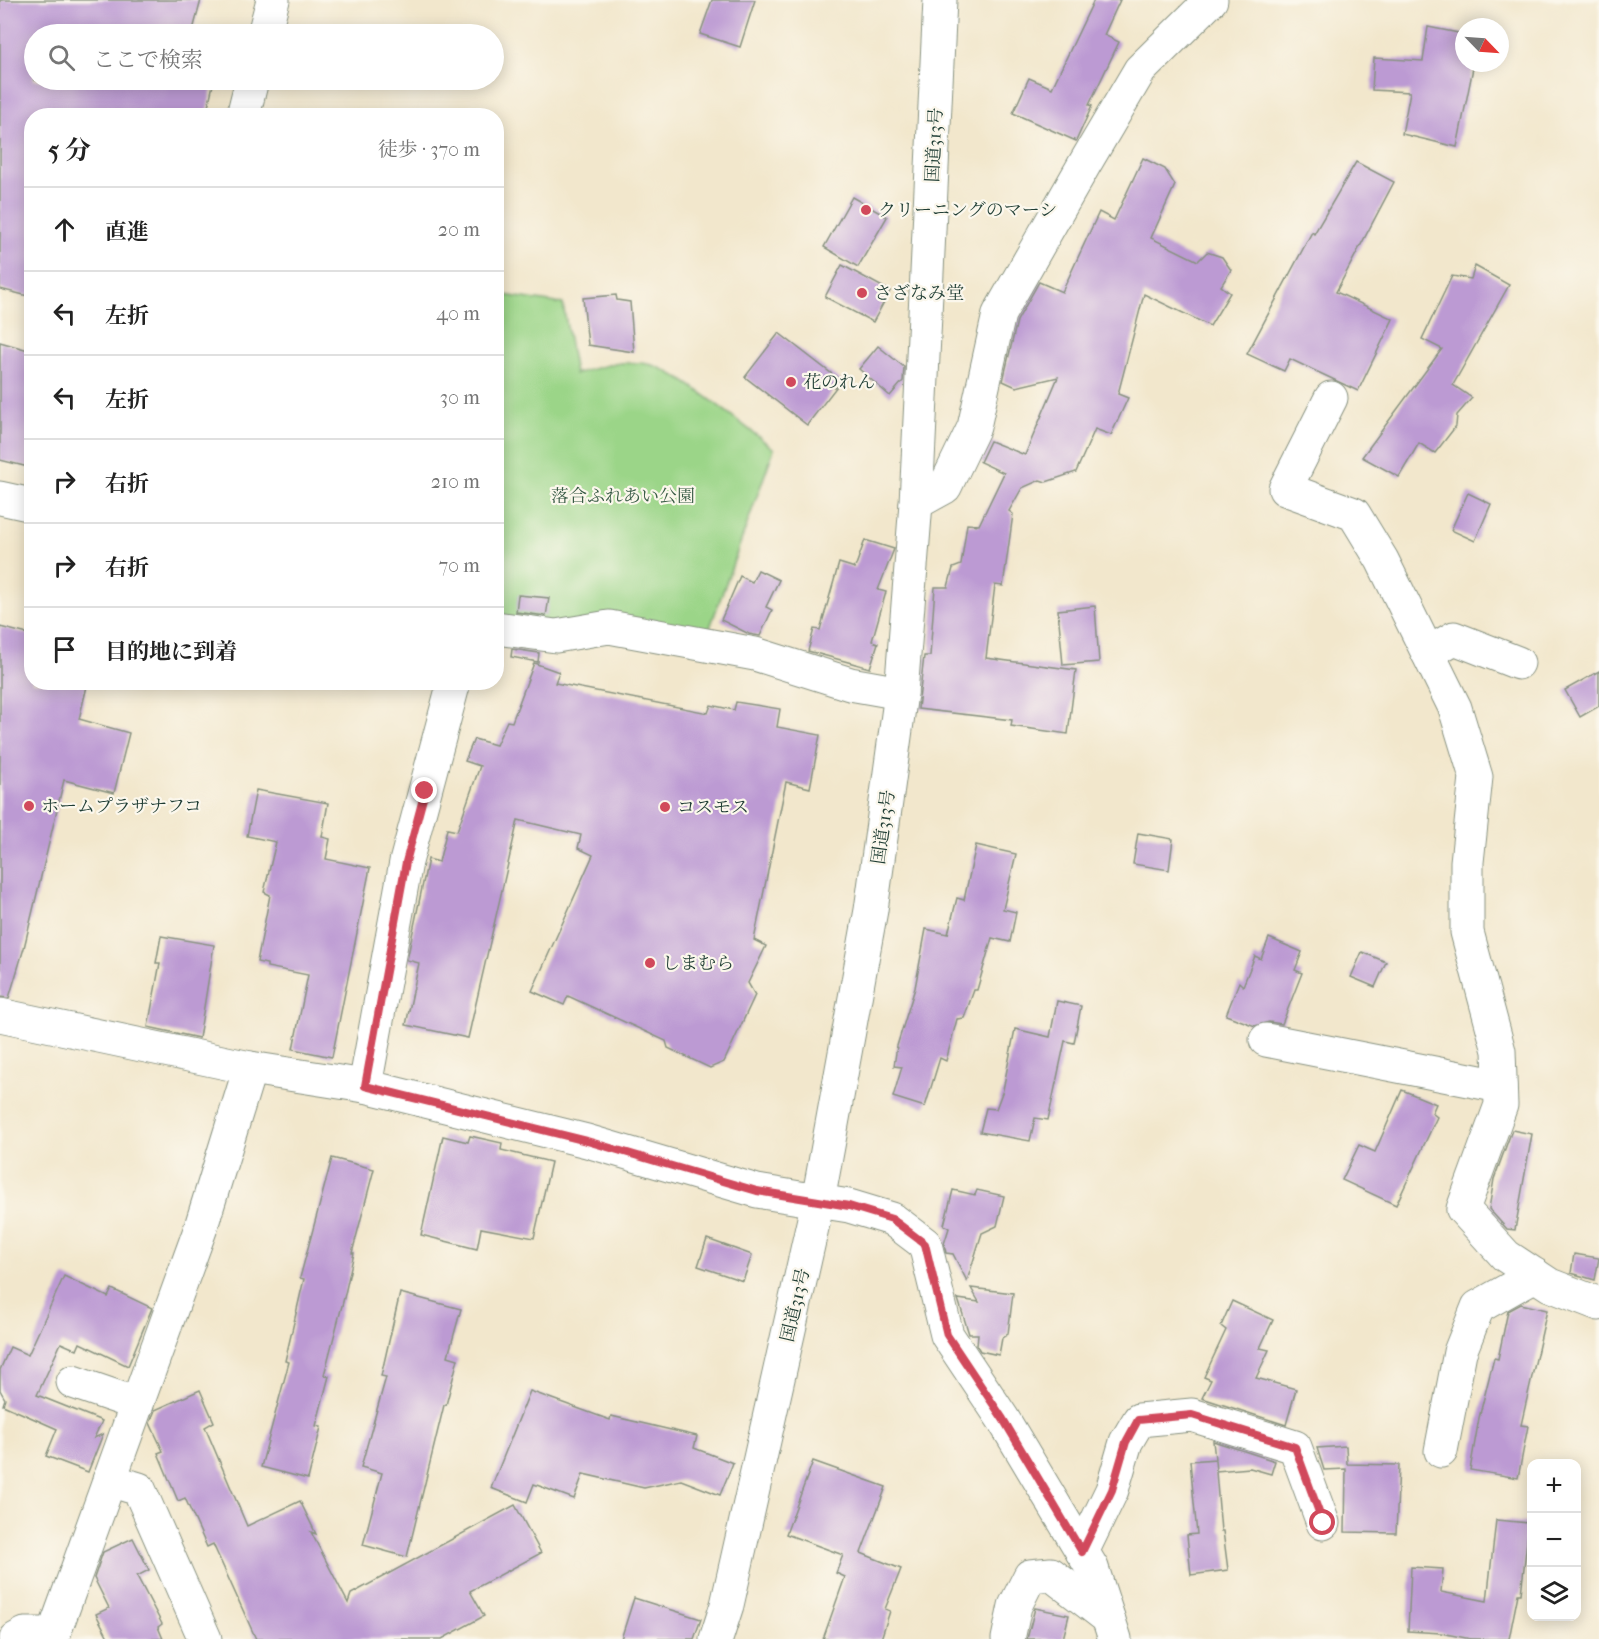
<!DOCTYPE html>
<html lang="ja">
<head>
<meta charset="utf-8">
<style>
	:root { --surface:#fff; --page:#f6f6f6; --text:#222; --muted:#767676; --line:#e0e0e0 }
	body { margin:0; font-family:"IM FELL French Canon","Noto Serif JP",serif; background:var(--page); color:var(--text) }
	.controls { position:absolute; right:18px; bottom:18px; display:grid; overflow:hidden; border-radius:12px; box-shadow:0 3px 15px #0003 }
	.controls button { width:54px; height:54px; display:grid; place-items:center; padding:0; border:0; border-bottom:2px solid var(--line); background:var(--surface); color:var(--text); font:30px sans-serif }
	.compass { position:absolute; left:1455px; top:18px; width:54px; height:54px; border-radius:50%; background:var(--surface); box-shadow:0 3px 15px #0003; rotate:115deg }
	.stop { position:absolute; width:18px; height:18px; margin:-14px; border:4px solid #d1495b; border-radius:50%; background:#fff }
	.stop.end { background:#d1495b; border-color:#fff; box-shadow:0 2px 6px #0008 }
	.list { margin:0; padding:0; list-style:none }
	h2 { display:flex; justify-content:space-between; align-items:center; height:78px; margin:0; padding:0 24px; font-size:26px }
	h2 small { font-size:20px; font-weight:400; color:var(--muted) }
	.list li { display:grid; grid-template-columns:39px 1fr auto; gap:18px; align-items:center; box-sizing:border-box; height:84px; padding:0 24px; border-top:2px solid var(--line) }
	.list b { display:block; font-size:22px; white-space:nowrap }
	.list em { font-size:20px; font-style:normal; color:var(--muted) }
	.icon { flex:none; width:33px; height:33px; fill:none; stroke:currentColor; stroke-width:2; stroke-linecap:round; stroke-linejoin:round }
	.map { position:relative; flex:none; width:1599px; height:1639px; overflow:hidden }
	.search { position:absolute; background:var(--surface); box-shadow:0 3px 15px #0003; left:24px; top:24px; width:480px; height:66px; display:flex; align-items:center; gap:15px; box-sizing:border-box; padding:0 21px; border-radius:33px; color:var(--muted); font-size:22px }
	.panel { position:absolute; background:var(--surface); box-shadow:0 3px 15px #0003; left:24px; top:108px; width:480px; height:582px; border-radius:24px }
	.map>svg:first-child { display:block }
	.green { fill:#9bd588; stroke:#5d895e; stroke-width:1.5 }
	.building { fill:#bc9ad3 }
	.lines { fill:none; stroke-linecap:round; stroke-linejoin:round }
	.minor-casing { stroke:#889280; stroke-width:35 }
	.highway-casing { stroke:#889280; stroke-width:35 }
	.minor { stroke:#fff; stroke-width:33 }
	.highway { stroke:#fff; stroke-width:33 }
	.route { stroke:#d1495b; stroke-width:8 }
	.poi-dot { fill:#d1495b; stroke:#fbf7ec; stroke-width:2 }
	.labels { text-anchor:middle; stroke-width:4.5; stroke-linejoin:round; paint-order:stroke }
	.street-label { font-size:18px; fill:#1f3d34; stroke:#fbf7ec }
	.poi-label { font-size:18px; fill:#1f3d34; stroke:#fbf7ec; text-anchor:start }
	.park-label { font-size:18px; fill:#385b45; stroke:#fbf7ec }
</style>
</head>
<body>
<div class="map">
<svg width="1599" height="1639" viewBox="0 0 1599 1639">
	<rect width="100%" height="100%" fill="#fbf7ec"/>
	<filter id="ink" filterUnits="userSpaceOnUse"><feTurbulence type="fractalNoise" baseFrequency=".0167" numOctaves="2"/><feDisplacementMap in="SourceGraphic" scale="12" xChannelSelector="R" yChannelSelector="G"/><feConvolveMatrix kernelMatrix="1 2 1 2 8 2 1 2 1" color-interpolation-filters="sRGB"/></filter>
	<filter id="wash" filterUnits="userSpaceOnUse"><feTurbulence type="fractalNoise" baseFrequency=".008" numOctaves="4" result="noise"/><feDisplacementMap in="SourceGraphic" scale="24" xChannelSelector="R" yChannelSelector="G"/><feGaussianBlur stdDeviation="1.35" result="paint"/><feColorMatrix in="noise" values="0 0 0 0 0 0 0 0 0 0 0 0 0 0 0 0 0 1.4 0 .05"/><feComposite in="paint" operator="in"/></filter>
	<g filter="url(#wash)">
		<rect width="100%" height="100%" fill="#f2e7cc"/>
		<path class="green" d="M497,294L563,304L575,374C599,367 626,358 652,365C683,374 745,427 774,449L707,636L497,619Z"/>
		<g id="blocks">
			<g class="building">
				<path d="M0,0H201L192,34H34V80H214L206,116H32V297L0,289Z"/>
				<path d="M712,0H755L740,47L700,34Z"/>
				<path d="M1094,0H1120L1104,35L1119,42L1089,105L1092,106L1076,141L1013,113L1029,78L1052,88Z"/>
				<path d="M1428,27L1464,34V63H1474L1457,147L1402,134L1410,92L1372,90L1374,58L1423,61Z"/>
				<path d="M1143,158L1165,169L1175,185L1151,238L1198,261L1207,252L1222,257L1231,270L1221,286L1230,293L1210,326L1144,294L1118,394L1128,398L1111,435L1095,429L1076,472L1046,482L1040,480L1022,488L1009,511L1013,514L1003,586L995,585L986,658L1076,670L1068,734L1011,726L1012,720L918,709L924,656H930L935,587H948L953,568L961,565L967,524L979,525L1004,473L980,462L990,441L1025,455L1058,377L1016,387L1003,381L1017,321L1039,282L1062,292L1099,212L1114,220Z"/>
				<path d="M1356,162L1394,182L1336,292L1393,319L1358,391L1290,359L1284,371L1247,354L1312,232L1314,234Z"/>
				<path d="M852,197L887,217L858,267L824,247Z"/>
				<path d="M842,265L890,291L873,322L825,297Z"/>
				<path d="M1475,266L1509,285L1453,385L1472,398L1457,415L1456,426L1435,453L1419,443L1399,477L1362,457L1442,349L1422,339L1452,276L1471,279Z"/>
				<path d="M616,295L617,300L630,302L634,352L588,345L583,298Z"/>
				<path d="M779,333L841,381L807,425L745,377Z"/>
				<path d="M0,342L32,351V468L0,460Z"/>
				<path d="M878,346L904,367L903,381L890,396L859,369Z"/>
				<path d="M1468,493L1491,504L1475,541L1451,530Z"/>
				<path d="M865,540L894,549L878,590L886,592L872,641L878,643L870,668L808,651L814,629L820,630L839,563L855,568Z"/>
				<path d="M758,570L779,580L766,607L772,610L760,636L749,634L721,620L740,576L752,582Z"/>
				<path d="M518,595L549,598L546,616L516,612Z"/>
				<path d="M1095,606L1099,662L1063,665L1058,610Z"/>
				<path d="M0,627L32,635V682H88L79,719L129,733L114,793L64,780L24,948L9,998L0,997Z"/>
				<path d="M512,649L539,653L538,662L511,657Z"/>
				<path d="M534,663L559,672L555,683L708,713L711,705L734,710L736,702L780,709L777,727L820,735L810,788L786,782L754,940L766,946L748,983L755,995L724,1062L710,1068L668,1048L666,1041L568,996L564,1005L532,991L593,855L578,848L581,835L518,820L468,1038L406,1025L419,963L407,960L428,859L439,862L447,829L457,831L480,766L465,761L474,739L496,745L507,721L512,722Z"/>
				<path d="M1599,671V706L1580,717L1565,690Z"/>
				<path d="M256,790L328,803L322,837L330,839L326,859L370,868L332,1057L293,1049L308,975L267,967V964L257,962L270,895L264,892L276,842L247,836Z"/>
				<path d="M1138,833L1173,839L1169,870L1133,864Z"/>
				<path d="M976,845L1016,854L1003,909L1016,912L1010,942L992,938L977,990H974L964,1018L957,1019L946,1061L940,1058L925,1107L893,1097L902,1067L894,1066L897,1046L915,988L926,929L948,934L957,898L964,900Z"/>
				<path d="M161,936L214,945L199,1038L148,1027L160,963H156Z"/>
				<path d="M1269,938L1302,952L1295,970L1302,973L1282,1024L1269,1022L1255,1026L1226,1015L1239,982L1243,986L1255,956L1261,959Z"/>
				<path d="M1362,952L1386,962L1375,987L1351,977Z"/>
				<path d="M1057,1001L1081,1006L1074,1043L1065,1041L1048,1120L1035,1118L1030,1141L980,1132L986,1108L996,1109L1003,1090L1015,1029L1050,1037Z"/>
				<path d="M1402,1090L1436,1104L1432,1113L1437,1117L1396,1205L1342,1180L1359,1145L1375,1152Z"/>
				<path d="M1512,1130L1532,1134L1515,1230L1507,1229L1489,1209L1494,1179Z"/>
				<path d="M443,1136L468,1142L470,1136L502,1143L501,1150L551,1162L534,1238L481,1228L477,1249L421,1235Z"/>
				<path d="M332,1158L374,1169L352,1253H354L345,1294L324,1375L329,1376L316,1426L321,1427L308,1479L261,1467L289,1362L285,1361L304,1279L300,1278Z"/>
				<path d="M953,1190L975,1195L977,1190L1004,1196L997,1226L982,1233L967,1281L953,1254L946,1253L944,1244L949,1228L944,1225Z"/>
				<path d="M707,1239L752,1255L743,1281L698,1266Z"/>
				<path d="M1574,1254L1599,1258L1595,1280L1571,1273Z"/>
				<path d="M64,1276L108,1297L112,1289L152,1308L128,1366L80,1343L77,1350L61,1343L37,1395L102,1421L94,1438L103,1434L88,1472L46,1456L57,1429L3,1405L5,1399L0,1390V1370L10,1347L28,1355Z"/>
				<path d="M971,1288L1013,1293L1008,1334L1002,1338L999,1355L980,1351L977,1346L978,1334H969L958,1299L979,1302Z"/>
				<path d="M400,1293L461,1309L448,1356L458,1359L446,1405H444L407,1557L363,1545L382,1473L361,1467L386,1377L381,1376Z"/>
				<path d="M1232,1301L1273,1320L1260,1348L1269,1350L1256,1378L1296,1389L1286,1425L1202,1398L1211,1380L1204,1377L1226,1330L1221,1326Z"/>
				<path d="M1521,1304L1547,1310L1521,1425L1528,1426L1518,1478L1470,1470L1479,1418L1494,1358L1498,1359L1508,1311Z"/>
				<path d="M200,1390L214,1422L205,1427L247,1526L300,1501L316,1534L311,1532L348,1603L351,1594L515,1505L541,1553L470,1591L484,1616L442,1639H256L213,1544L207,1547L185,1498L178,1501L158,1453L163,1451L150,1423L155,1410Z"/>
				<path d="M530,1391L610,1420L611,1416L697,1436L694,1448L733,1463L720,1495L681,1480L644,1488L583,1474L574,1499L534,1484L527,1502L491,1488Z"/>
				<path d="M1213,1441L1275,1461L1271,1474L1250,1468L1216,1471L1215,1460L1221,1531H1223L1228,1570L1191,1575L1187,1535L1197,1534L1190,1461L1215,1459Z"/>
				<path d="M1346,1446L1347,1464L1399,1465L1396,1533L1345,1532L1346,1469L1324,1470L1317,1448Z"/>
				<path d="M813,1461L886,1487L861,1553L901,1569L885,1609L890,1611L881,1639H823L845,1577L836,1573L843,1555L786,1534Z"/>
				<path d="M1496,1520L1529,1523L1521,1594H1518L1509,1639H1471L1441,1633L1408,1631L1411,1567L1443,1569L1441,1592L1487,1601Z"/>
				<path d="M133,1538L149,1570L137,1576L162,1624L158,1627L163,1639H109L96,1614L109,1608L94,1578L103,1552Z"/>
				<path d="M634,1598L701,1619L694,1639H621Z"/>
				<path d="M1035,1608L1069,1615L1063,1639H1027Z"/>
			</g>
		</g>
	</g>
	<g filter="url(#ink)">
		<use href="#blocks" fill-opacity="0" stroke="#889280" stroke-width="1.5"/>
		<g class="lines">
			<g class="minor-casing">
				<g id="minor">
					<path d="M264,34L273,0"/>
					<path d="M243,116L252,80"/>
					<path d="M1331,398L1285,489L1354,514L1382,560L1455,708L1476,777L1467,862V932L1499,1051L1501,1105L1463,1209L1506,1256L1550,1285L1599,1304"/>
					<path d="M0,498L32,505"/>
					<path d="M916,503L945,487L974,427L999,314L1084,165L1140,70L1211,0"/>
					<path d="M496,628L556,636L609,627L755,654L850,684L901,693"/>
					<path d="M1428,653L1454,638L1518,663"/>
					<path d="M0,1015L250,1068L365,1086L587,1141L757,1191L849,1206L892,1219L925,1244L947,1335L1003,1419L1092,1568L1115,1639"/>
					<path d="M1266,1040L1500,1086"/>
					<path d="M365,1086L406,862L454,682"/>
					<path d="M73,1382L137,1404"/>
					<path d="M1441,1451L1460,1352L1478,1307L1535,1275"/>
					<path d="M109,1480L139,1489L205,1639"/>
					<path d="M1082,1552L1112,1490L1126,1442L1139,1420L1192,1415L1295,1447L1323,1523"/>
					<path d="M16,1639L25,1634H54"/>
					<path d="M52,1639L200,1230L250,1068"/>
					<path d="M1008,1639L1015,1606L1030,1576L1051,1574L1108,1618"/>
				</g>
			</g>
			<g class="highway-casing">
				<path id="highway" d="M716,1639L727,1605L818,1201L871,910L901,693L916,503L940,0"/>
			</g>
			<use href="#minor" class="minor"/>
			<use href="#highway" class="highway"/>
		</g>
	</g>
	<g class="lines" filter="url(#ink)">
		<path class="route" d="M425,791L406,862L365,1086L587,1141L757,1191L849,1206L892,1219L925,1244L947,1335L1003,1419L1082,1552L1112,1490L1126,1442L1138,1420L1192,1415L1295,1447L1323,1523"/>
	</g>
	<g class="poi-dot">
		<circle cx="866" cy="210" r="6"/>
		<circle cx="862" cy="293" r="6"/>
		<circle cx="791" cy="382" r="6"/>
		<circle cx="29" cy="806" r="6"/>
		<circle cx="665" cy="807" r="6"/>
		<circle cx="650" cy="963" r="6"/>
	</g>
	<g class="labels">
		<g class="street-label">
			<text transform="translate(934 145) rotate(-87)" y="6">国道313号</text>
			<text transform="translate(883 827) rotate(-82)" y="6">国道313号</text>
			<text transform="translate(795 1305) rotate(-77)" y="6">国道313号</text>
		</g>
		<g class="poi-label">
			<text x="878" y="216">クリーニングのマーシ</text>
			<text x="874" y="299">さざなみ堂</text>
			<text x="803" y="388">花のれん</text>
			<text x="41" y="812">ホームプラザナフコ</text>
			<text x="677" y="813">コスモス</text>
			<text x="662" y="969">しまむら</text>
		</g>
		<g class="park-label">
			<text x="623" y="502">落合ふれあい公園</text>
		</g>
	</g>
</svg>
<div class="controls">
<button>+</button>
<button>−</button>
<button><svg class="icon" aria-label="layers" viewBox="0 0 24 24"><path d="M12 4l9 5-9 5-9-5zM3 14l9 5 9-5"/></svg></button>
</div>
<svg class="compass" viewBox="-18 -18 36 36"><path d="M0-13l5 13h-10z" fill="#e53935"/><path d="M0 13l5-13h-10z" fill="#767676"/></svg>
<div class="stop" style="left:1323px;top:1523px"></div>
<div class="stop end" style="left:425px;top:791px"></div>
<div class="search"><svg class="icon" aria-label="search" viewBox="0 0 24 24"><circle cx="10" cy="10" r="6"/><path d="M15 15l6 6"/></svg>ここで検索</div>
<section class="panel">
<h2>5 分<small>徒歩 · 370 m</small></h2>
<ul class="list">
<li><svg class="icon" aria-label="ahead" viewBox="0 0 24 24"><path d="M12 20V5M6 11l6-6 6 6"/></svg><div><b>直進</b></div><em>20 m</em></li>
<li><svg class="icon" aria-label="left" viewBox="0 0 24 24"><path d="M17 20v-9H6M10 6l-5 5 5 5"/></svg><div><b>左折</b></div><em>40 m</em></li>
<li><svg class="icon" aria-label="left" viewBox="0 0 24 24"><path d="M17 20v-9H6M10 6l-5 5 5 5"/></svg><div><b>左折</b></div><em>30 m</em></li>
<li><svg class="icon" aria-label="right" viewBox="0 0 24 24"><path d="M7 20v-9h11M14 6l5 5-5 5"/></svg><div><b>右折</b></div><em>210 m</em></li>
<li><svg class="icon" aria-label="right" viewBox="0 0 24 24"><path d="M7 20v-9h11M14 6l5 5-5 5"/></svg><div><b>右折</b></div><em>70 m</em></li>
<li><svg class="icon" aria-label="arrive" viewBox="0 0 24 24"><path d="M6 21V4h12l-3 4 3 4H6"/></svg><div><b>目的地に到着</b></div></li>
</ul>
</section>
</div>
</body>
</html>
